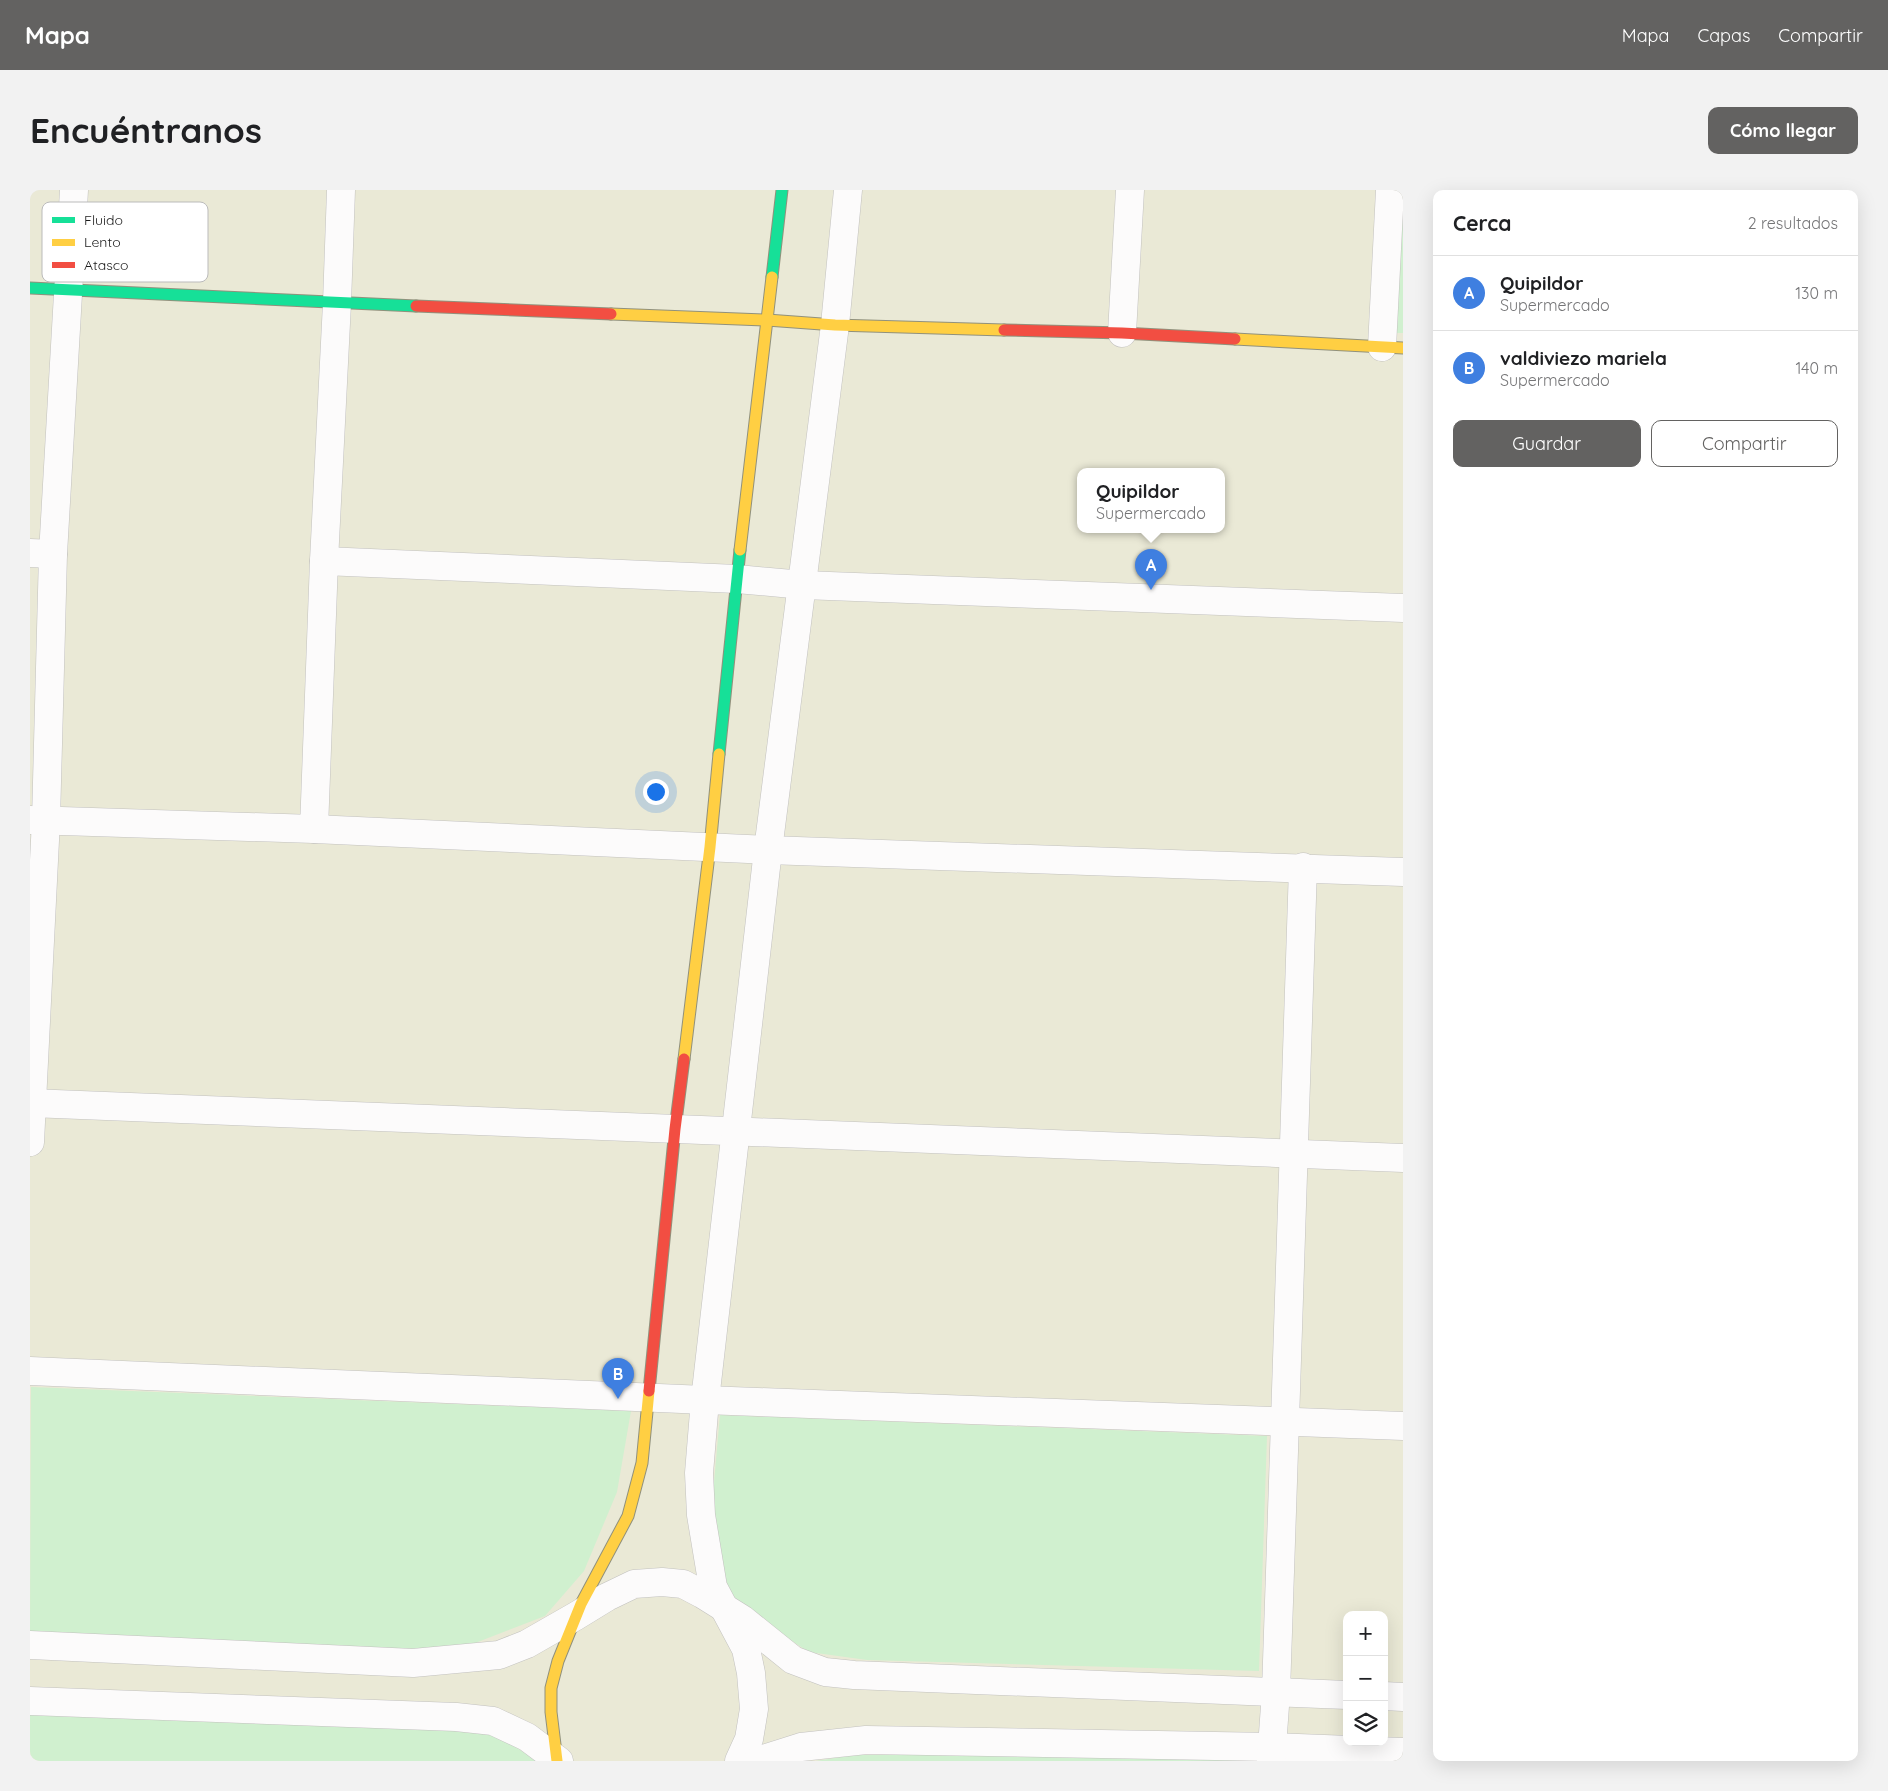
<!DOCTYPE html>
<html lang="es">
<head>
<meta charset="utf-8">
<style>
	:root { --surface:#fff; --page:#f2f2f2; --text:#202124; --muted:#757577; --line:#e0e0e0; --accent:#636261 }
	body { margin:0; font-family:Quicksand,sans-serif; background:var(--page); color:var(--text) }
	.controls { position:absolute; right:15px; bottom:15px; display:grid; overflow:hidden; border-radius:10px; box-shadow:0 5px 20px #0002 }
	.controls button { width:45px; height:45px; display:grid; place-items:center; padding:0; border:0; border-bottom:1px solid var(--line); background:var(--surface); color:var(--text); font:25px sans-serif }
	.you { position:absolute; left:625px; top:601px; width:18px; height:18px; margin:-12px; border:4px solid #fff; border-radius:50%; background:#1a73e8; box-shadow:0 0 0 8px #1a73e833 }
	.badge { display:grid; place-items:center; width:32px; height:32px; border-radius:50%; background:var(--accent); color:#fff; font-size:16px; font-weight:700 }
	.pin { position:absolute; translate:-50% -41px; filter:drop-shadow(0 1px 2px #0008) }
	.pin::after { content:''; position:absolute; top:26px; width:18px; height:15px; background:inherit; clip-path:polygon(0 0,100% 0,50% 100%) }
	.popup { position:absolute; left:1047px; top:278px; width:148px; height:65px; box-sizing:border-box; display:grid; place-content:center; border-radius:10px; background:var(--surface); filter:drop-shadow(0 1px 4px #0005); font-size:16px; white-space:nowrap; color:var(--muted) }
	.popup b { font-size:19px; color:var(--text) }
	.popup::after { content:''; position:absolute; left:50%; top:100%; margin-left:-10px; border:10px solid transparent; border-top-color:var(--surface) }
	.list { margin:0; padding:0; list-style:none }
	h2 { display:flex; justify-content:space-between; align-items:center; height:65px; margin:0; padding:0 20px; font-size:21px }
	h2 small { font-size:16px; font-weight:400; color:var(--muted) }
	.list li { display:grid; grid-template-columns:32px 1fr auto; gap:15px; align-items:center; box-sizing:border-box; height:75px; padding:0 20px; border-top:1px solid var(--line) }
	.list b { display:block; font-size:19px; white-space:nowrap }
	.list p { margin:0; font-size:16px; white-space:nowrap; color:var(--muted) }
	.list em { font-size:16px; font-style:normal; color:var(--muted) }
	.actions { display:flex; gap:10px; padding:15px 20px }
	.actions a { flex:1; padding:11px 0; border:1px solid var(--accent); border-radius:10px; text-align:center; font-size:18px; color:var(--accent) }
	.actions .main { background:var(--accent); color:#fff }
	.icon { flex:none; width:28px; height:28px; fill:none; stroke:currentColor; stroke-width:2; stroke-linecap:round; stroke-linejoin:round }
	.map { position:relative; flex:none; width:1373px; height:1571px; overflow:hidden; border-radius:10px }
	header { display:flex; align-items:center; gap:30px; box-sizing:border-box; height:70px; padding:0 25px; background:var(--accent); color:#fff }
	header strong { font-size:24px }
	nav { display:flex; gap:28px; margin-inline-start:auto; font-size:18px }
	.intro { display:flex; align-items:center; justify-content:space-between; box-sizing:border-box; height:120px; padding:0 30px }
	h1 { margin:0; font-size:35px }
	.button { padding:12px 22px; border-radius:10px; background:var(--accent); color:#fff; font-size:18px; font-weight:700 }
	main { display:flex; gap:30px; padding:0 30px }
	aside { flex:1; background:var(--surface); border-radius:10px; box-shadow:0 5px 20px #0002 }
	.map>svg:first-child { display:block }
	.farmland { fill:#eae9d6; fill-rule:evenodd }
	.park { fill:#d0f0cf }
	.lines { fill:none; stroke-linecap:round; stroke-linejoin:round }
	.street-casing { stroke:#c2c1bf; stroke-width:29 }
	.fast-casing { stroke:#91917c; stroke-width:13 }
	.slow-casing { stroke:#91917c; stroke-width:13 }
	.jam-casing { stroke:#91917c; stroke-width:13 }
	.street { stroke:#fcfbfb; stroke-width:28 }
	.fast { stroke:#16e098; stroke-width:11 }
	.slow { stroke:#ffcf43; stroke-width:11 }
	.jam { stroke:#f24e42; stroke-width:11 }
	.key { fill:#fff; stroke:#bbb; stroke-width:1 }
	.key-label { font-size:14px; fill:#1b1b1b }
</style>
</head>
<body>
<header>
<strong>Mapa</strong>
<nav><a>Mapa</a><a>Capas</a><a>Compartir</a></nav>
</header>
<div class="intro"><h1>Encuéntranos</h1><a class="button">Cómo llegar</a></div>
<main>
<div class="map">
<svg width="1373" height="1571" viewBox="0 0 1373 1571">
	<rect width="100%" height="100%" fill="#e9e7e3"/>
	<path class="farmland" d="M0,0H1373V1571H0ZM1051,281H1191V339H1051ZM1317,1425H1354V1552H1317Z"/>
	<g class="park">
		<path d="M1373,0V143H1365Z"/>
		<path d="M1,1197L601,1221L587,1302L554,1381L515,1426L422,1462L0,1442Z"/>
		<path d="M690,1225L1237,1246L1229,1481L837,1470L779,1462L734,1433L696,1402L682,1315Z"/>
		<path d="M0,1524L460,1541L508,1571H0Z"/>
		<path d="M1230,1562V1571H786L823,1565Z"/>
	</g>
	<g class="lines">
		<g class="street-casing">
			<g id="street">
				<path d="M1092,143L1100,0"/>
				<path d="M1352,157L1360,0"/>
				<path d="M0,363L23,364"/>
				<path d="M294,371L707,389L773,395L1373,418"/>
				<path d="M0,630L284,639L738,660L1373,682"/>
				<path d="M284,639L294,371L307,113L311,0"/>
				<path d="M0,913L1373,968"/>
				<path d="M0,952L16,630L23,364L44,0"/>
				<path d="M0,1181L675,1210L1373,1236"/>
				<path d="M0,1455L383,1473L469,1465L497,1454L546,1426L577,1407L604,1394L632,1392L653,1394L672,1404L712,1429L763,1470L795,1482L824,1485L1317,1505"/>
				<path d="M1354,1506L1373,1507"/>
				<path d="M0,1511L426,1527L463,1531L497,1547L529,1571"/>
				<path d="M709,1571L719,1549L724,1519L721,1483L716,1459L683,1397L671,1325L669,1283L675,1210L738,660L805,135L818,0"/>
				<path d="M727,1571L771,1557L836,1550L1242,1557L1373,1562"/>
				<path d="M1241,1571L1246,1502L1255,1231L1273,677"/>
			</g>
		</g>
		<g class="fast-casing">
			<g id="fast">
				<path d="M742,87L752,0"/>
				<path d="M0,98L386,116"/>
				<path d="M689,564L710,360"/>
			</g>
		</g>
		<g class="slow-casing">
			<g id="slow">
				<path d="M581,124L737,130L805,135L974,140"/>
				<path d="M1205,149L1373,158"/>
				<path d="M710,360L742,87"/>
				<path d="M654,869L680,657L689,564"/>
				<path d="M527,1571L521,1522V1498L528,1471L551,1414L598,1326L612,1273L619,1201"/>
			</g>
		</g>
		<g class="jam-casing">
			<g id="jam">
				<path d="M386,116L581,124"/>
				<path d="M974,140L1092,143L1205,149"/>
				<path d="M619,1201L645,939L654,869"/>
			</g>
		</g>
		<use href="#street" class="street"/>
		<use href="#fast" class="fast"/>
		<use href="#slow" class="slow"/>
		<use href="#jam" class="jam"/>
	</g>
	<rect x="12" y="12" width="166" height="80" rx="8" class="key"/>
	<rect x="22" y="27" width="23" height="6" fill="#16e098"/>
	<rect x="22" y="49" width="23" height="7" fill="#ffcf43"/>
	<rect x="22" y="72" width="23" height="6" fill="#f24e42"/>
	<g class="key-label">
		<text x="54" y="35">Fluido</text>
		<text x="54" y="57">Lento</text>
		<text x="54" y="80">Atasco</text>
	</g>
</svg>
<div class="controls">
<button>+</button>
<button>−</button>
<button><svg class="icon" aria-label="layers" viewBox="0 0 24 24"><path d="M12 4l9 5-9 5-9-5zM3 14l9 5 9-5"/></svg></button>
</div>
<div class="you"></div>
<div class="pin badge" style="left:1121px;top:400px;background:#3f7fe0">A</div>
<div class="popup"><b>Quipildor</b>Supermercado</div>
<div class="pin badge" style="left:588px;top:1209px;background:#3f7fe0">B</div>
</div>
<aside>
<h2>Cerca<small>2 resultados</small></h2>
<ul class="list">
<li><span class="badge" style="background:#3f7fe0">A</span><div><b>Quipildor</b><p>Supermercado</p></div><em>130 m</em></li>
<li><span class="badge" style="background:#3f7fe0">B</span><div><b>valdiviezo mariela</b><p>Supermercado</p></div><em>140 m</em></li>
</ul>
<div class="actions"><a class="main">Guardar</a><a>Compartir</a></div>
</aside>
</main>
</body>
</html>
